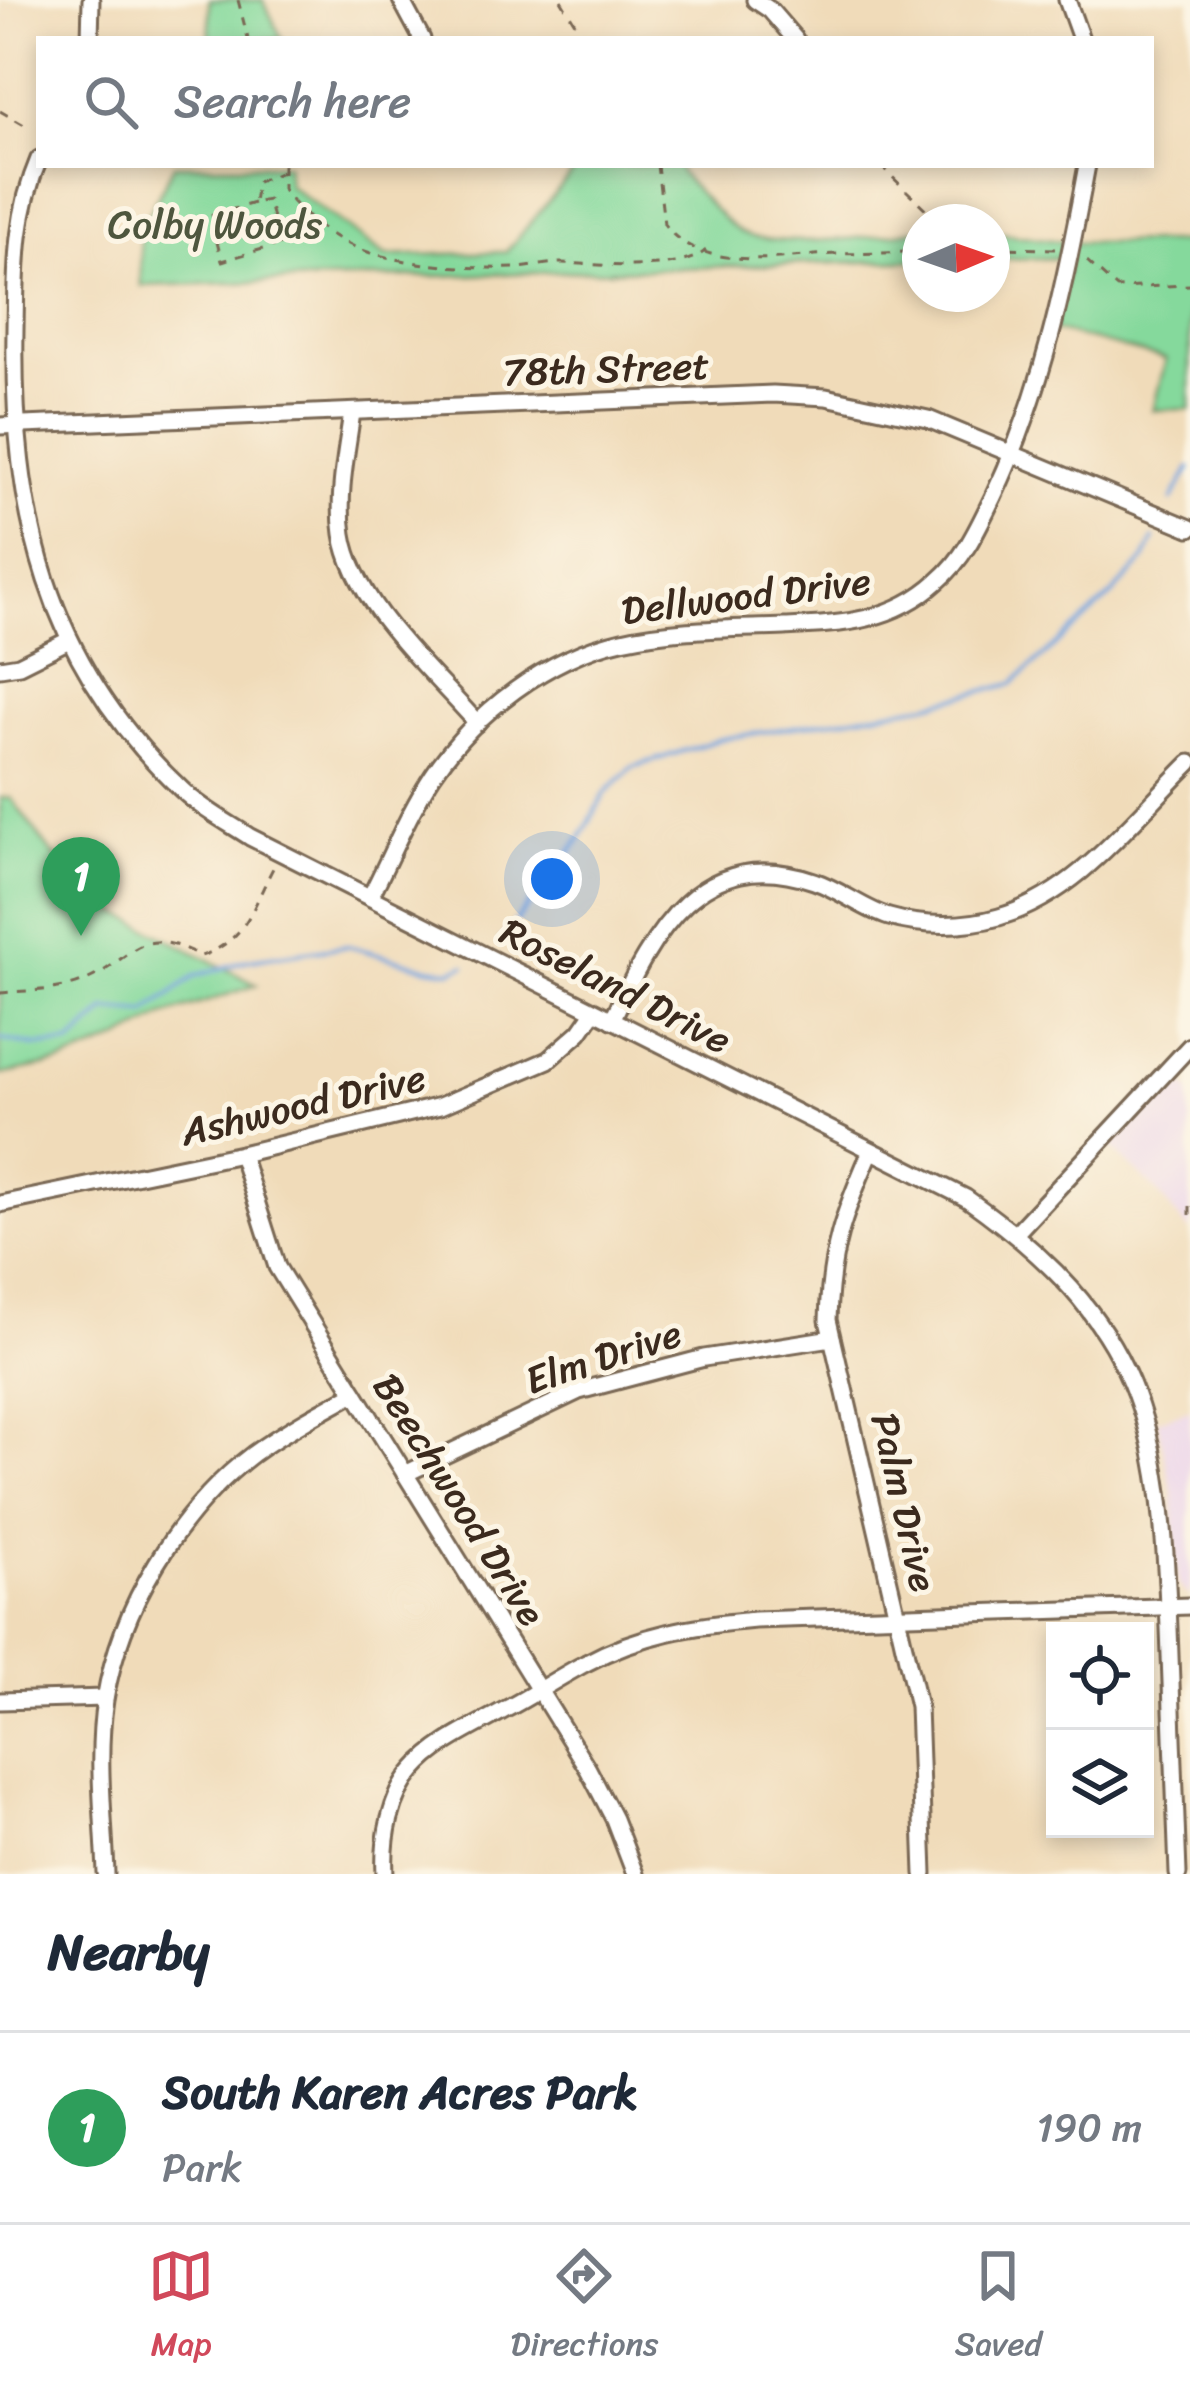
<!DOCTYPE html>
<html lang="en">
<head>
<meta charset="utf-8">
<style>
	:root { --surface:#fff; --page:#f2f2f3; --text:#1f2937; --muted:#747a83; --line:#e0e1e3; --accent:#d1495b }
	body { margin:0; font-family:Sriracha,sans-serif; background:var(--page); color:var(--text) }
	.controls { position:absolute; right:36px; bottom:36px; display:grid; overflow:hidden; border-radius:0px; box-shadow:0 6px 18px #0003 }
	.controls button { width:108px; height:108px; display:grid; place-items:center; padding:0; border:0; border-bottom:3px solid var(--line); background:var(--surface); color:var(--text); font:60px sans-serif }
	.compass { position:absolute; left:902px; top:204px; width:108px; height:108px; border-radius:50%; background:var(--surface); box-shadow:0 6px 18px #0003; rotate:88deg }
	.you { position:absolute; left:552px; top:879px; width:42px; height:42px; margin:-30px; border:9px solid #fff; border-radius:50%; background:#1a73e8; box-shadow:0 0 0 18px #1a73e833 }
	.badge { display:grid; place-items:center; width:78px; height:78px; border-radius:50%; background:var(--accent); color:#fff; font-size:39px; font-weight:700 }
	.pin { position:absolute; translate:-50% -99px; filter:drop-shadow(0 3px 6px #0008) }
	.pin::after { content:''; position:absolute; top:63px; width:42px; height:36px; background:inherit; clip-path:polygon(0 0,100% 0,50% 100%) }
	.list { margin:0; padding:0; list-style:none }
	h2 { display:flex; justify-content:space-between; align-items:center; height:156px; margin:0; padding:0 48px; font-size:51px }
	h2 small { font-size:39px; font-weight:400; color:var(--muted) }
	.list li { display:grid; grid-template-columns:78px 1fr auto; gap:36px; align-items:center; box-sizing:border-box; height:192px; padding:0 48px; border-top:3px solid var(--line) }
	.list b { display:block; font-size:45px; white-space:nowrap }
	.list p { margin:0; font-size:39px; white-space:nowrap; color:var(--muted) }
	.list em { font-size:39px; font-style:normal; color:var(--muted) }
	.icon { flex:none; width:66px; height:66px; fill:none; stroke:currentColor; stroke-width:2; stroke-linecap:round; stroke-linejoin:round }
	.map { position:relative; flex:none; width:1190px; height:1874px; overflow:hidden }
	.search { position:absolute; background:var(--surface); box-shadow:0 6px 18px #0003; left:36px; right:36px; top:36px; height:132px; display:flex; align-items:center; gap:30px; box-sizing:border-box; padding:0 42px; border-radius:0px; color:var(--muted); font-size:45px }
	.sheet { height:348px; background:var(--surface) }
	nav { display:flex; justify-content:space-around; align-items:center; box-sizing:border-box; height:168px; border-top:3px solid var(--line); background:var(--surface); font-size:33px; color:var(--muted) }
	nav a { display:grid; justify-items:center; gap:6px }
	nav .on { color:var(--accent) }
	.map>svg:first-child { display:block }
	.built { fill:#ead1ec }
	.green { fill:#85d99c; stroke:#60825d; stroke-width:3 }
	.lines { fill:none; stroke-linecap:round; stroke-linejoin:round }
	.stream { stroke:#71a1db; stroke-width:4.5 }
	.street-casing { stroke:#7a6854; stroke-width:21 }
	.path { stroke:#7a6854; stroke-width:3; stroke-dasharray:9 9; stroke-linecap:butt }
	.street { stroke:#fff; stroke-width:15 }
	.labels { text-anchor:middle; stroke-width:10; stroke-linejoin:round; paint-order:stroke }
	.park-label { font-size:39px; fill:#4e563e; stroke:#fcf5e5 }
	.street-label { font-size:39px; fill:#3b2a1e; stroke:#fcf5e5 }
</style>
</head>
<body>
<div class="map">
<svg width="1190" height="1874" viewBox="0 0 1190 1874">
	<rect width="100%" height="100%" fill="#fcf5e5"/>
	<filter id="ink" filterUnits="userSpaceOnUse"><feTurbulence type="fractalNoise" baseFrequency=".00833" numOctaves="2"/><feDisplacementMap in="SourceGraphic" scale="24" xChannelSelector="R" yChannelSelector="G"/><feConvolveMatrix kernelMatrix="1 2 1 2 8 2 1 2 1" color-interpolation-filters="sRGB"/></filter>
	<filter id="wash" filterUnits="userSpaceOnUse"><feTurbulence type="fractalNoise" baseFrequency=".004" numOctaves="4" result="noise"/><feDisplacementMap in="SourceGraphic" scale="48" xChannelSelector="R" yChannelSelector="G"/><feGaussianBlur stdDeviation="2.7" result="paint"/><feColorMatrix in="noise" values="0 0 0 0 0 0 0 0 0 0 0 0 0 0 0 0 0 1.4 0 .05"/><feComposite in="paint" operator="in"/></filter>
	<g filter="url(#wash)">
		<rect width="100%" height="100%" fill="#f0dbb9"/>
		<g class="built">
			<path d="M1174,1075L1190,1091V1232L1154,1188L1110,1146Z"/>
			<path d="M1190,1410V1595H1188L1178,1584L1173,1493L1157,1420Z"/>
		</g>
		<g class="green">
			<path d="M209,0H263L282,39H210Z"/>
			<path d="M174,165H287L288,185L386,256L506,252L574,171V165H677L681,174C696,189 724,224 742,233C775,249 883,237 920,229V260L141,286L140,231Z"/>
			<path d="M992,232L1073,243L1190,242V409L1153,410L1166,359L1053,330L1070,258L992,259Z"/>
			<path d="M0,798H11L50,851L109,908L257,985L166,1015L117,1041L64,1062L0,1075Z"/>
		</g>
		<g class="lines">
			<g class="stream">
				<path d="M1172,500L1190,468"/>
				<path d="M500,942L578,842L606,792L633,767L721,739L924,705L1012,684L1113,594L1144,560L1154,539"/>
				<path d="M0,1039L35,1046L71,1044L107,1010L145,1013L195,976L249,960L348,946L429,968L451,971L465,965"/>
			</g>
		</g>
	</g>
	<g filter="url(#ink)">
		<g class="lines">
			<g class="street-casing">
				<g id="street">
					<path d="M401,0L422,39"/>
					<path d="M755,0L770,10L795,39"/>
					<path d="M1067,0L1081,39"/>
					<path d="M90,39L91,0"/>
					<path d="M39,159C15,215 16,270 15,330C12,512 45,661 182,790C202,809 227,822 250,837L966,1198C1143,1323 1161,1421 1169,1628C1172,1710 1175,1792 1178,1874"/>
					<path d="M352,412C347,451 337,494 343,534C353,603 432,671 477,723"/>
					<path d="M0,426L773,394L826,397L928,419L1190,528"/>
					<path d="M0,668L19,665L69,640"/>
					<path d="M370,897C391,857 408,813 433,775C475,712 547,657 622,640C675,628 731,629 785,627C843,624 893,622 938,581C964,559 978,528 993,497C1043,392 1066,280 1087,165"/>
					<path d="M612,1020C653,934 700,842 814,881C841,890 863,909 889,917C923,927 965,927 999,917C1078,894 1133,819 1190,763"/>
					<path d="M870,1153C843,1215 830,1251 828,1320L918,1706L924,1874"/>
					<path d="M241,1154L277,1267L588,1769L614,1819L635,1874"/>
					<path d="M0,1204L241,1154L440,1106L548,1060L580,1032L594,1012"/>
					<path d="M1016,1233L1190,1046"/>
					<path d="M405,1474L579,1391L704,1358L832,1338"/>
					<path d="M0,1701L105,1698"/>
					<path d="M106,1874C104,1817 96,1757 105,1700C120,1607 178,1511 253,1454C285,1431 320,1412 355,1393"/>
					<path d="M385,1874C383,1839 390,1797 414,1770C438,1742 475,1727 506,1709C533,1695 559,1677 586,1663C639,1634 696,1625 755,1620L1190,1606"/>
				</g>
			</g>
			<g class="path">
				<path d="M238,0L248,39"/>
				<path d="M561,0L585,39"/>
				<path d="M0,111L31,129"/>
				<path d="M283,165V189C301,217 338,243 371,253C417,266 468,269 517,268C532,267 547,263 562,263C596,264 681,274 706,250"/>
				<path d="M657,165L664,224C696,269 768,259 815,255C850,253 885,254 920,251"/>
				<path d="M880,165L939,222"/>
				<path d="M254,203L210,216L222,261L280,244L268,200L254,203L257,182L282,172"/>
				<path d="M992,248L1056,249"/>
				<path d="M1087,261L1117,288L1190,285"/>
				<path d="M0,993C26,990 59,992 84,981C138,958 134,922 201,956C247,940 252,908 273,868"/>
				<path d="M1190,1206V1220"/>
			</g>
			<use href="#street" class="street"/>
		</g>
	</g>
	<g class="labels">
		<g class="park-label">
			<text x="215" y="238">Colby Woods</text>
		</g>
		<g class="street-label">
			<text transform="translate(606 368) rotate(-2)" y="14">78th Street</text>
			<text transform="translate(746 595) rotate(-7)" y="14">Dellwood Drive</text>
			<text transform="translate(616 985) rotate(27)" y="14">Roseland Drive</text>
			<text transform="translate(303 1104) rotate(-13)" y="14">Ashwood Drive</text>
			<text transform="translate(603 1356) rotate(-18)" y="14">Elm Drive</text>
			<text transform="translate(460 1499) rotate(58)" y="14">Beechwood Drive</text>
			<text transform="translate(905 1502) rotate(77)" y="14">Palm Drive</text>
		</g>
	</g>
</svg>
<div class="controls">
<button><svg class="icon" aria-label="locate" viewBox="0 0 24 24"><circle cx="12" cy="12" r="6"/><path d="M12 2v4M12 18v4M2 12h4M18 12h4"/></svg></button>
<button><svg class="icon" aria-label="layers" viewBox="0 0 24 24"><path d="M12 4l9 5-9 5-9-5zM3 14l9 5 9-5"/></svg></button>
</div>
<svg class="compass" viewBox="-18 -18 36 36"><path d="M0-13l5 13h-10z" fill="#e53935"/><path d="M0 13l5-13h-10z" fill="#747a83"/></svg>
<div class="you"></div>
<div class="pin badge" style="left:81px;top:936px;background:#2e9e5b">1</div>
<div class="search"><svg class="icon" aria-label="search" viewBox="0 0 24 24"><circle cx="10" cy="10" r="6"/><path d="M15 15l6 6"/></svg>Search here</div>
</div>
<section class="sheet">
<h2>Nearby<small></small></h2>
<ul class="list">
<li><span class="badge" style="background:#2e9e5b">1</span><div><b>South Karen Acres Park</b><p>Park</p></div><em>190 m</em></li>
</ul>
</section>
<nav>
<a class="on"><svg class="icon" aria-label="map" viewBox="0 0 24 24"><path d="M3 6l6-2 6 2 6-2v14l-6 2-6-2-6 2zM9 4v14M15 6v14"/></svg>Map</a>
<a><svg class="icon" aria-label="directions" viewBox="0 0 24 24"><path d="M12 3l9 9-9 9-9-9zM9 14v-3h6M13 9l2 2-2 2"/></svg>Directions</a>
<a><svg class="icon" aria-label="saved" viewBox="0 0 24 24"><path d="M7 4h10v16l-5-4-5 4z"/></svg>Saved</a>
</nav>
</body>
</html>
